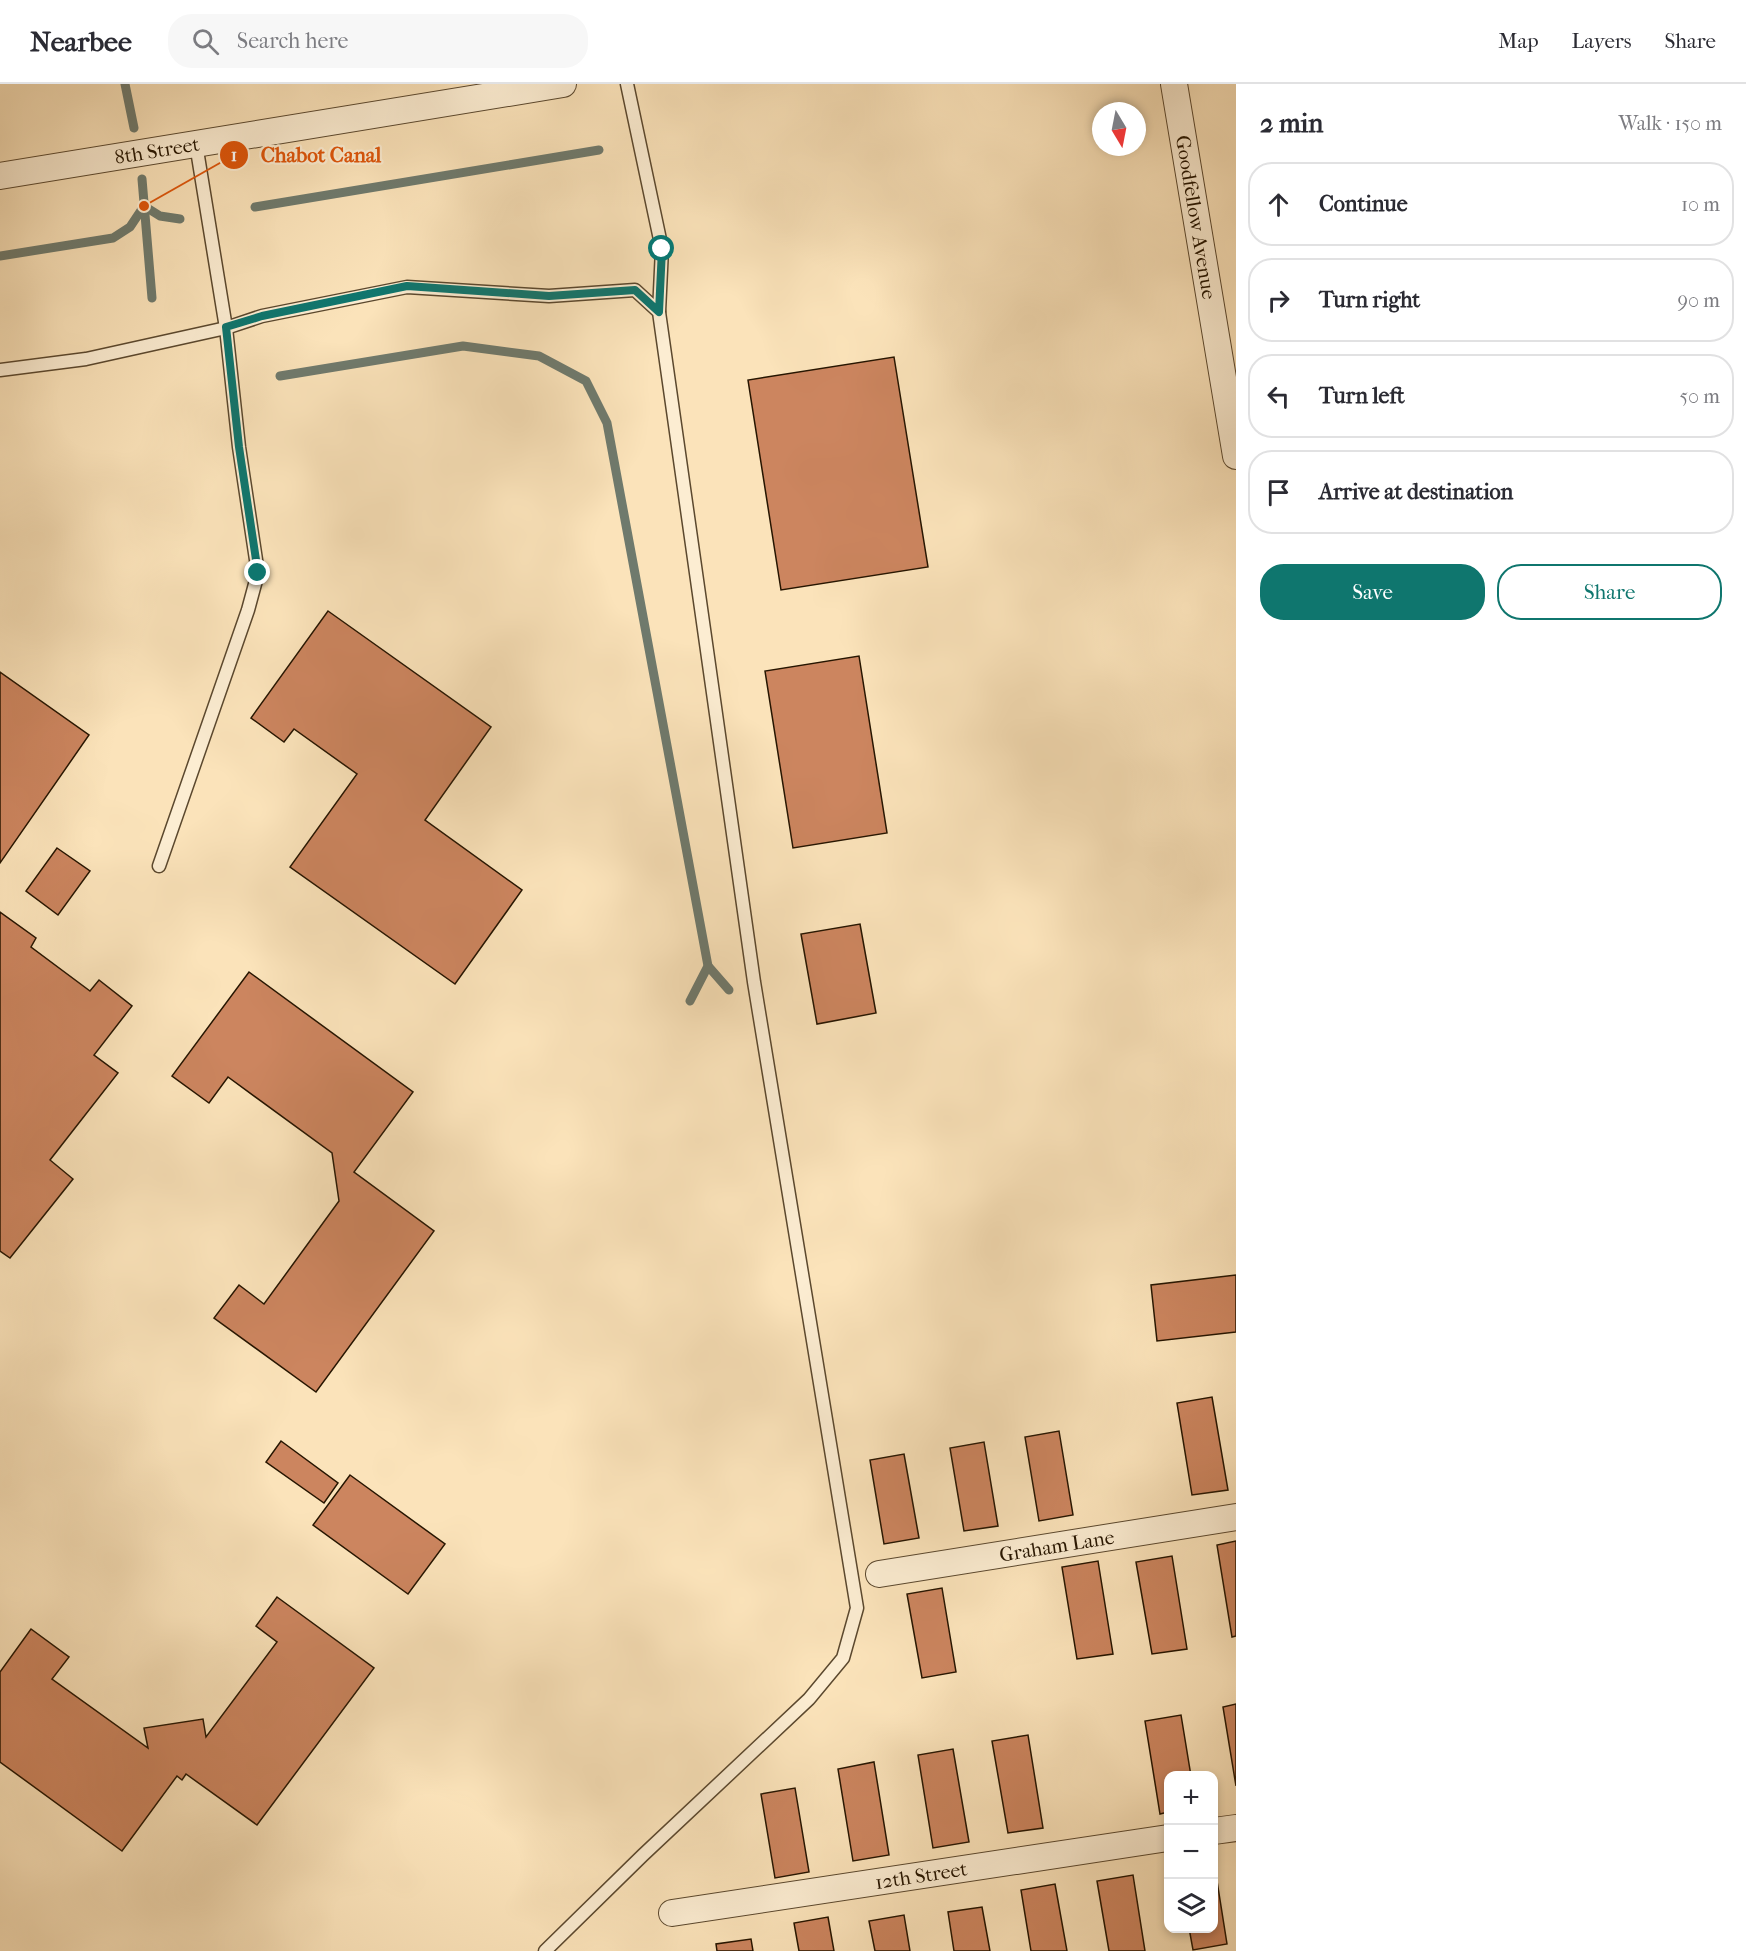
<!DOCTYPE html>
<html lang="en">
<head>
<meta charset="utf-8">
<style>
	:root { --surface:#fff; --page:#f7f7f7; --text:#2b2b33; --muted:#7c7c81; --line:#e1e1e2; --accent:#0f766e }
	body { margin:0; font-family:"IM FELL French Canon",serif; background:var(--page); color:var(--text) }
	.controls { position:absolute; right:18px; bottom:18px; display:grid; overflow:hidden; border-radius:12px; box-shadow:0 3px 9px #0003 }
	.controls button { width:54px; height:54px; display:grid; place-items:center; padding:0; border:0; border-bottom:2px solid var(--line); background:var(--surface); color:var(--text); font:30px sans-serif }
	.compass { position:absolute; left:1092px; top:18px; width:54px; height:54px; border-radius:50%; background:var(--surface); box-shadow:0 3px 9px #0003; rotate:170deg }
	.stop { position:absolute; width:18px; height:18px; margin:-14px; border:4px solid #0f766e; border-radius:50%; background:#fff }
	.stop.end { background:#0f766e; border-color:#fff; box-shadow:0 2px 6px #0008 }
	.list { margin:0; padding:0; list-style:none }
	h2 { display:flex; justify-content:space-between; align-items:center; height:78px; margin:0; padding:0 24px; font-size:26px }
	h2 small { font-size:20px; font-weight:400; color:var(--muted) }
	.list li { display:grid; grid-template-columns:39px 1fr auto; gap:18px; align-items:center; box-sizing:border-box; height:84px; margin:0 12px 12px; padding:0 12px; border:2px solid var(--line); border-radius:24px }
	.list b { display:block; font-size:22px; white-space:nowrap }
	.list em { font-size:20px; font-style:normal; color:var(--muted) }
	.actions { display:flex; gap:12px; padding:18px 24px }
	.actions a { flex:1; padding:14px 0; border:2px solid var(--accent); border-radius:24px; text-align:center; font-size:21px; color:var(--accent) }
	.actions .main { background:var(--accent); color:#fff }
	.icon { flex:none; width:33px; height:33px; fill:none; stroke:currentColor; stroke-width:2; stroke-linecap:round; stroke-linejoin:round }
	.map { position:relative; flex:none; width:1236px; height:1867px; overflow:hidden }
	header { display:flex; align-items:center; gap:36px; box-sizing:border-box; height:84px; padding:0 30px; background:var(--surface); border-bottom:2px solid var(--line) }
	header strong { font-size:28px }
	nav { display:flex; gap:33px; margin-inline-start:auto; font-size:21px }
	.search { width:420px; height:54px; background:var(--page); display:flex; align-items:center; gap:15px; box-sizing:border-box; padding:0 21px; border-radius:24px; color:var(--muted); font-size:22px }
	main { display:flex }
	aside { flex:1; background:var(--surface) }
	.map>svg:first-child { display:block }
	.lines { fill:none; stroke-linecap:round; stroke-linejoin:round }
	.stream { stroke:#6f7a6d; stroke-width:9 }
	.building { fill:#cc855f; stroke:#261500; stroke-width:1.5 }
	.lane-casing { stroke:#5b482e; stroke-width:15 }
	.street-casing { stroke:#5b482e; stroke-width:28 }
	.lane { stroke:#fcedd2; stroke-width:12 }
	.street { stroke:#fcedd2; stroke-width:26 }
	.route { stroke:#0f766e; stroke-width:8 }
	.labels { text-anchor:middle; stroke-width:4.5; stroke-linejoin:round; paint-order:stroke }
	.street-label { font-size:20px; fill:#261500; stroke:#fcedd2 }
	.leader { fill:none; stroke:#de560b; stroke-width:2 }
	.callout-dot { fill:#de560b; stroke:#fcedd2; stroke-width:2 }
	.mark-label { font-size:18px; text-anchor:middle; font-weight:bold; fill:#fff }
	.callout-label { font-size:21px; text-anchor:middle; font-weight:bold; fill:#de560b; stroke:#fcedd2; stroke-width:4.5; stroke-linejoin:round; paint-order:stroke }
</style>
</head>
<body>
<header>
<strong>Nearbee</strong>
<div class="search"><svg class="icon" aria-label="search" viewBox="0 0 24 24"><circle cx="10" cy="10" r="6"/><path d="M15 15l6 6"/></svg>Search here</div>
<nav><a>Map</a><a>Layers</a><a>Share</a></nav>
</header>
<main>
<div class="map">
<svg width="1236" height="1867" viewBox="0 0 1236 1867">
	<rect width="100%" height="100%" fill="#fbe3ba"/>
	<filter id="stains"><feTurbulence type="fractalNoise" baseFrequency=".00333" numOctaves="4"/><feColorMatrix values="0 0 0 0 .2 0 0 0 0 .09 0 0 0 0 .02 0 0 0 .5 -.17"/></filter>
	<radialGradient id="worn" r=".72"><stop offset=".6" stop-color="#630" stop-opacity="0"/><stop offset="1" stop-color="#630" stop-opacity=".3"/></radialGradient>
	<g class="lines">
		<g class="stream">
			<path d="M125,0L134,44"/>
			<path d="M142,95L152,214"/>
			<path d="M144,122L160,132L180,135"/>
			<path d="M255,123L599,66"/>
			<path d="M0,172L113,154L130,143L144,122"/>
			<path d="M280,292L463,262L539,272L586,297L607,339L708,882L690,917"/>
			<path d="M708,882L729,906"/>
		</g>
	</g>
	<g class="building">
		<path d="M894,273L928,483L781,506L748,296Z"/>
		<path d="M328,527L491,643L425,736L522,806L455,900L290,783L357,690L294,645L284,658L251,634Z"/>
		<path d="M859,572L887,749L793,764L765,587Z"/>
		<path d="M0,588L89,651L0,779Z"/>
		<path d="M57,764L90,787L58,831L26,807Z"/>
		<path d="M0,828L36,854L31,863L90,907L99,896L132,922L94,971L118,989L50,1076L73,1095L10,1174L0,1167Z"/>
		<path d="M860,840L876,929L817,940L801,850Z"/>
		<path d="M249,888L413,1008L354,1088L434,1147L316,1308L214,1234L239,1201L264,1220L339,1117L332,1069L228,993L209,1019L172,992Z"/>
		<path d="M1236,1191V1248L1157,1257L1151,1201Z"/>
		<path d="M1212,1313L1228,1406L1192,1411L1177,1319Z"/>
		<path d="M1059,1347L1073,1431L1039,1437L1025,1353Z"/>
		<path d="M281,1357L338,1399L324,1419L266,1378Z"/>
		<path d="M984,1358L998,1442L964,1447L950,1364Z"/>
		<path d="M904,1370L919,1454L884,1460L870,1376Z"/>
		<path d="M350,1391L445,1460L408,1510L313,1441Z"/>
		<path d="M1236,1457V1552L1232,1553L1217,1461Z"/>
		<path d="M1172,1472L1187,1565L1152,1570L1136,1478Z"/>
		<path d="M1098,1477L1113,1570L1077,1575L1062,1483Z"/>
		<path d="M942,1504L956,1588L922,1594L907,1510Z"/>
		<path d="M277,1513L374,1584L257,1741L186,1690L182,1696L177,1692L122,1767L0,1678V1588L31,1545L69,1573L52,1595L148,1664L144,1644L203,1635L206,1653L277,1558L256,1542Z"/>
		<path d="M1236,1620V1702L1223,1623Z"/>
		<path d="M1181,1631L1191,1692H1168V1728L1160,1730L1145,1637Z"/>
		<path d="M1028,1651L1043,1744L1008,1749L992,1657Z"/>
		<path d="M953,1665L969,1758L933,1764L918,1671Z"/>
		<path d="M874,1678L889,1771L853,1777L838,1685Z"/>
		<path d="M795,1704L809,1788L775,1794L761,1710Z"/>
		<path d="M1214,1778L1227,1860L1193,1866L1189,1844H1214Z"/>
		<path d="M1133,1791L1145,1867H1109L1097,1797Z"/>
		<path d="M1055,1800L1067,1867H1031L1021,1806Z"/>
		<path d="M982,1823L990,1867H954L948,1828Z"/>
		<path d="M904,1831L910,1867H875L869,1837Z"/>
		<path d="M828,1833L834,1867H799L794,1839Z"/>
		<path d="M751,1855L753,1867H717L716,1860Z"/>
	</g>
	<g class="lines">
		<g class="lane-casing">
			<g id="lane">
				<path d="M627,0L662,165L659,228"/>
				<path d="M0,286L86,275L226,244L262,232L407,203L549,212L635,206L659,228L754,898L857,1524L843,1574L809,1615L643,1771L545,1867"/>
				<path d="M159,782L248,526L258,489L239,363L226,244L196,60"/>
			</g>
		</g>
		<g class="street-casing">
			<g id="street">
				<path id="s1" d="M1174,0L1236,372"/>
				<path id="s2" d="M0,92L563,0"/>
				<path id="s3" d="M879,1490L1236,1433"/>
				<path d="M1214,1747L1236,1744"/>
				<path id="s4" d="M672,1829L1168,1754"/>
			</g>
		</g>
		<use href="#lane" class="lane"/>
		<use href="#street" class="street"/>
	</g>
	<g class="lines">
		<path class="route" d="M258,489L239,363L226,243L262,232L407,202L549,212L635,206L659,228L662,165"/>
	</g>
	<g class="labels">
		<g class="street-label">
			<text dy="7" stroke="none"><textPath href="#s2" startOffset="159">8th Street</textPath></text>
			<text dy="7" stroke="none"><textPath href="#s1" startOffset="135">Goodfellow Avenue</textPath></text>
			<text dy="7" stroke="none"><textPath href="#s3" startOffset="180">Graham Lane</textPath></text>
			<text dy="7" stroke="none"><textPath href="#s4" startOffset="252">12th Street</textPath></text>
		</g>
	</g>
	<path class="leader" d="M144 122L234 71"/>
	<g class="callout-dot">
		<circle cx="144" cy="122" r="6"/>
		<circle cx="234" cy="71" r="15"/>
	</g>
	<g class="mark-label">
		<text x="234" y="77">1</text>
	</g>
	<g class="callout-label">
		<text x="321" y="78">Chabot Canal</text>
	</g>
	<rect width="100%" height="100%" filter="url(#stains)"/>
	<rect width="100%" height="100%" fill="url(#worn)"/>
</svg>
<div class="controls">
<button>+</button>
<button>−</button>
<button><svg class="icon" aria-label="layers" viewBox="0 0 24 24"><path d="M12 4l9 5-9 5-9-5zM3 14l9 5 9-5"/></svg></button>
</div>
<svg class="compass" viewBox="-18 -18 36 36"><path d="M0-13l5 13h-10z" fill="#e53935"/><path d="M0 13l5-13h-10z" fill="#7c7c81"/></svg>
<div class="stop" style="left:662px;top:165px"></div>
<div class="stop end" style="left:258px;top:489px"></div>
</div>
<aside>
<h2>2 min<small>Walk · 150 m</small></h2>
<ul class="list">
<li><svg class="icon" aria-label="ahead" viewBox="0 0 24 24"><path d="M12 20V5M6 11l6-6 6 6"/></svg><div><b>Continue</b></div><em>10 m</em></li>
<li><svg class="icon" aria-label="right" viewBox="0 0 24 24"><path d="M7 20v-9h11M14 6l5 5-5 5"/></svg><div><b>Turn right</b></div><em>90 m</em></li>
<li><svg class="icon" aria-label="left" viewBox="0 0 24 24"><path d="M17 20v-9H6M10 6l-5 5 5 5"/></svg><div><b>Turn left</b></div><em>50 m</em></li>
<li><svg class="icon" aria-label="arrive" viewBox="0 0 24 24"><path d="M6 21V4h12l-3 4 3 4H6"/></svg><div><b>Arrive at destination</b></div></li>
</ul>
<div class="actions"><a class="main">Save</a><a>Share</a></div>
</aside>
</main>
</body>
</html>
